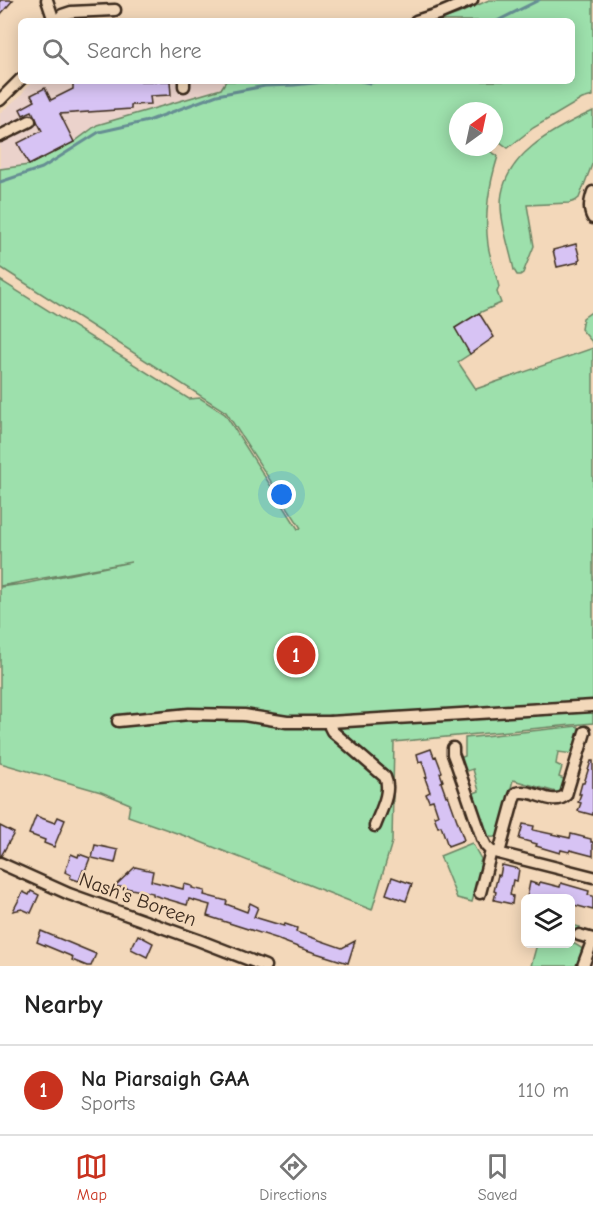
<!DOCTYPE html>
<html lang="en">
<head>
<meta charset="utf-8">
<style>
	:root { --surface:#fff; --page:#f6f6f6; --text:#222; --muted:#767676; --line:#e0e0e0; --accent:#c8321e }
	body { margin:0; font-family:"Comic Neue",sans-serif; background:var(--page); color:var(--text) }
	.controls { position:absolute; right:18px; bottom:18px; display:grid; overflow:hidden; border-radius:9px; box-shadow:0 3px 15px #0003 }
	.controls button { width:54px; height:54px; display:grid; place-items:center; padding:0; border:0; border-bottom:2px solid var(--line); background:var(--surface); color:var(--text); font:30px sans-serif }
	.compass { position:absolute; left:449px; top:102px; width:54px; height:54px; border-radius:50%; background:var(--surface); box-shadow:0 3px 15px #0003; rotate:33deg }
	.you { position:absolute; left:282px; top:495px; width:21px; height:21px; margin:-15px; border:4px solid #fff; border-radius:50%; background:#1a73e8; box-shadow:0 0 0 9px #1a73e833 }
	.badge { display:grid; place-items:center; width:39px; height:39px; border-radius:50%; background:var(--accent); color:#fff; font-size:20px; font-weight:700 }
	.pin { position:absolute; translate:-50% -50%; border:3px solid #fff; box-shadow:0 2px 6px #0006 }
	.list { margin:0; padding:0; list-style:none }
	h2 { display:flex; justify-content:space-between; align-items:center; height:78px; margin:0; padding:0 24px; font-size:26px }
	h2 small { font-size:20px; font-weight:400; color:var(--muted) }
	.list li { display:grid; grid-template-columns:39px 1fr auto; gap:18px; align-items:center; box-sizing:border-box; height:90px; padding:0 24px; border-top:2px solid var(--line) }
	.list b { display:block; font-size:22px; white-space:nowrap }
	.list p { margin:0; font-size:20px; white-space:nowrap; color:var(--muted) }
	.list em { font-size:20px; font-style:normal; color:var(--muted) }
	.icon { flex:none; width:33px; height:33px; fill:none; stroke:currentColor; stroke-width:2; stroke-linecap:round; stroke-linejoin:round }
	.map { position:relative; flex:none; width:593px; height:966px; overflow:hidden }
	.search { position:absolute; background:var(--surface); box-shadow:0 3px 15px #0003; left:18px; right:18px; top:18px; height:66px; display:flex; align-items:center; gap:15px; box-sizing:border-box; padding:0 21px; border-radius:9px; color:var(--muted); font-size:22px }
	.sheet { height:168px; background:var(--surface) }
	nav { display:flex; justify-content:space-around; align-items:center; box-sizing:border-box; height:84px; border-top:2px solid var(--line); background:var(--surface); font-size:16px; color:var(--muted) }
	nav a { display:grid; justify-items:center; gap:3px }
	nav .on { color:var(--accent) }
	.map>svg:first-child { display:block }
	.built { fill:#ebd2cb }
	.green { fill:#9de0ac; stroke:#6c8565; stroke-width:1.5 }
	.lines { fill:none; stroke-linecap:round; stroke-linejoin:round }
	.stream { stroke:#668e93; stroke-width:3 }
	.building { fill:#d7c3f4; stroke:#3b2a1e; stroke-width:1.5 }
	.minor-casing { stroke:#3b2a1e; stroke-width:15 }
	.minor { stroke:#f3d8ba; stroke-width:10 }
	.labels { text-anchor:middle; stroke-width:5; stroke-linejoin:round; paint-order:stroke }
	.street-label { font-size:20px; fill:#3b2a1e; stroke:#f3d8ba }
</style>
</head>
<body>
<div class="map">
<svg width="593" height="966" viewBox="0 0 593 966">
	<rect width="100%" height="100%" fill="#f3d8ba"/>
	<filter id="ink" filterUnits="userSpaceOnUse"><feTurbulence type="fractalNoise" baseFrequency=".0167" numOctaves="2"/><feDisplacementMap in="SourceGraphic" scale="12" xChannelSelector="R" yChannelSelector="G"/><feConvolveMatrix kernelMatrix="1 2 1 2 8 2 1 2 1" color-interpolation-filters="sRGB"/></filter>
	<g filter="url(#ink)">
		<path class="built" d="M32,81H227L221,89L97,125L74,142L29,165L0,169V113L20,96Z"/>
		<g class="green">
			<path d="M489,0H593V96L582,99L533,128L508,148L500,142L494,147V111H458V147H494L490,151L498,156C489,186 484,213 488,245C490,259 496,273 499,287L497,292L501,303L479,313L455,328L470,354L458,362L476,389L593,348V723L394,742L392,842L372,910L188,837L128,816L130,804L101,792L0,763V587L23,584L131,562L0,586V280L189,399L200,398L225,414L298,529L301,528L226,412L0,267V169L29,165L74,142L97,125L221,89L226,81H572V21H436L458,14Z"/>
			<path d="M593,111V162L579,198L575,201L569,203L527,205L534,246L523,273L520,275H517L514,270C510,250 501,225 501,206C500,156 554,129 593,111Z"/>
			<path d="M593,311V343L581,329L583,318Z"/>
			<path d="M578,726L580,734L574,754L558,752L556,764L562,767L559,777L566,780C564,787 564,792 556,792L513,780L500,831L498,836C493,838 490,838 486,834L472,794L479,791L473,769L464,772L460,758L465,756V738Z"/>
			<path d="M472,843L481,859L480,863L483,864L472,902L457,898L440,856Z"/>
			<path d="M571,925L580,927L573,943L583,949L578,966H531L537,944H570Z"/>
		</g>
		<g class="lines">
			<g class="stream">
				<path d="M497,21L539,0"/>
				<path d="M361,81L370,83L376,81"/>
				<path d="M0,182L42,168L99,132L148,121L217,95L265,86L294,85L334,81"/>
			</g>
		</g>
		<g class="building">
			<path d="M0,0H13L0,15Z"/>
			<path d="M73,81H170L171,95L150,96L151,104L131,105V109L60,114L74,142L29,165L18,143L42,131L32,111L23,115L20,109L35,101L31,95L45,88L51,100L73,89Z"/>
			<path d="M576,244L580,259L578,260L579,262L557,267L553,250Z"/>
			<path d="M479,313L494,337L470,354L455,328Z"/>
			<path d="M431,749L434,757L436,756L442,772L440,773L443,781L441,782L446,796L448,795L464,840L448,846L441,826L438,827L434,816L438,815L433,800L429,801L426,794L430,792L425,778L427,777L422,761L419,762L417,754Z"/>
			<path d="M591,761H593V815L578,811L581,803L578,802L581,794H579L582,783H584Z"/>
			<path d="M36,816L55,823L58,817L65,820L54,847L44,843L45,840L29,834Z"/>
			<path d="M523,824L534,826L533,830L570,838L571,834L591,839V842H593V856L570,850L569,852L561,850L560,853L536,846L537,844L519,839Z"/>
			<path d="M0,826L14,833L1,856H0Z"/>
			<path d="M95,845L118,850L115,863L92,858Z"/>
			<path d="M71,854L78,857L79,854L90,858L85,871L83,870L79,881L70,878L71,875L65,872Z"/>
			<path d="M502,865L519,869L517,881L513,880L510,895L513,896L512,904L494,900L496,892L494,891L498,875L500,876Z"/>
			<path d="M135,867L153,871L151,881L183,889L184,884L192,886V888L205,891L204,895L227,901L226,904L247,912L250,903L258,907L254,917L284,926L285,924L297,928L296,932L342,948L355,941L348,963L303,949L279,940V939L207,916L210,905L189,899L187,905L153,895V893L115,886Z"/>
			<path d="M392,877L412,884L406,901L386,894Z"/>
			<path d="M530,882L539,885L540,882L560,887L561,883L589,891L588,895L593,896V910L570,904V898H548L539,896L538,898H534L527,897Z"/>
			<path d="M31,891L39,895L31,913L22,909L13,911L23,892L29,895Z"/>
			<path d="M41,931L96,954L91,966H87L72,960L73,957L37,942Z"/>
			<path d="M138,935L153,943L147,957L131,949Z"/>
		</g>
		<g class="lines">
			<g class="minor-casing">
				<g id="minor">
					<path d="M47,0L54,21"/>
					<path d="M58,21L62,15L71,12L115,10"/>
					<path d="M416,21L441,13L472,0"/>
					<path d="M184,81V86"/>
					<path d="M0,100L21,79"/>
					<path d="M0,136L30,121"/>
					<path d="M593,192C590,201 588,210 593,218"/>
					<path d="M118,721L189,714L244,715L287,722H330L593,706"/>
					<path d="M330,722V727L332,731L385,777C392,792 380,812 375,826"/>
					<path d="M453,748V754L456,762L482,838L486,846L491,851L480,893"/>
					<path d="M494,852L593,877"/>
					<path d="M499,853L514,798L516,793C532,787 552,808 566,795L585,732"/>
					<path d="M0,863L69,894L198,940L265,966"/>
					<path d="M579,935L593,939L583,966"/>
				</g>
			</g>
			<use href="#minor" class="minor"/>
		</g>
	</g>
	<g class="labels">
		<g class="street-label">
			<text transform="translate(138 899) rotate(20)" y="7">Nash's Boreen</text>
		</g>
	</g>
</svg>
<div class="controls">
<button><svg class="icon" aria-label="layers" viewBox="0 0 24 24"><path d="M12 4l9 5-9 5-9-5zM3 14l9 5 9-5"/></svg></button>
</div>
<svg class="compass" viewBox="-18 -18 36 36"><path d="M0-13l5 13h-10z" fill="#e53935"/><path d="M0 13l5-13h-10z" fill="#767676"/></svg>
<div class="you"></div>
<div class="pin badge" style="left:296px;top:655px">1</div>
<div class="search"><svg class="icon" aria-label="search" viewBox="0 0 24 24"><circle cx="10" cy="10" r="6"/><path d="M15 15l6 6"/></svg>Search here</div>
</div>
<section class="sheet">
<h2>Nearby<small></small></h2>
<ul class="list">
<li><span class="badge">1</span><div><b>Na Piarsaigh GAA</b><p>Sports</p></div><em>110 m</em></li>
</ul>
</section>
<nav>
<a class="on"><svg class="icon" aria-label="map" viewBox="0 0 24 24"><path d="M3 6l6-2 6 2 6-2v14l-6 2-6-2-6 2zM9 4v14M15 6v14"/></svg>Map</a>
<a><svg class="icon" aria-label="directions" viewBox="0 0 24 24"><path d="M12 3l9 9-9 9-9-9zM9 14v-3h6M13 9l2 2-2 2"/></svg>Directions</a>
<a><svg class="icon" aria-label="saved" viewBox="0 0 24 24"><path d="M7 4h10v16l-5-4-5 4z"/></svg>Saved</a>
</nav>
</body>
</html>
